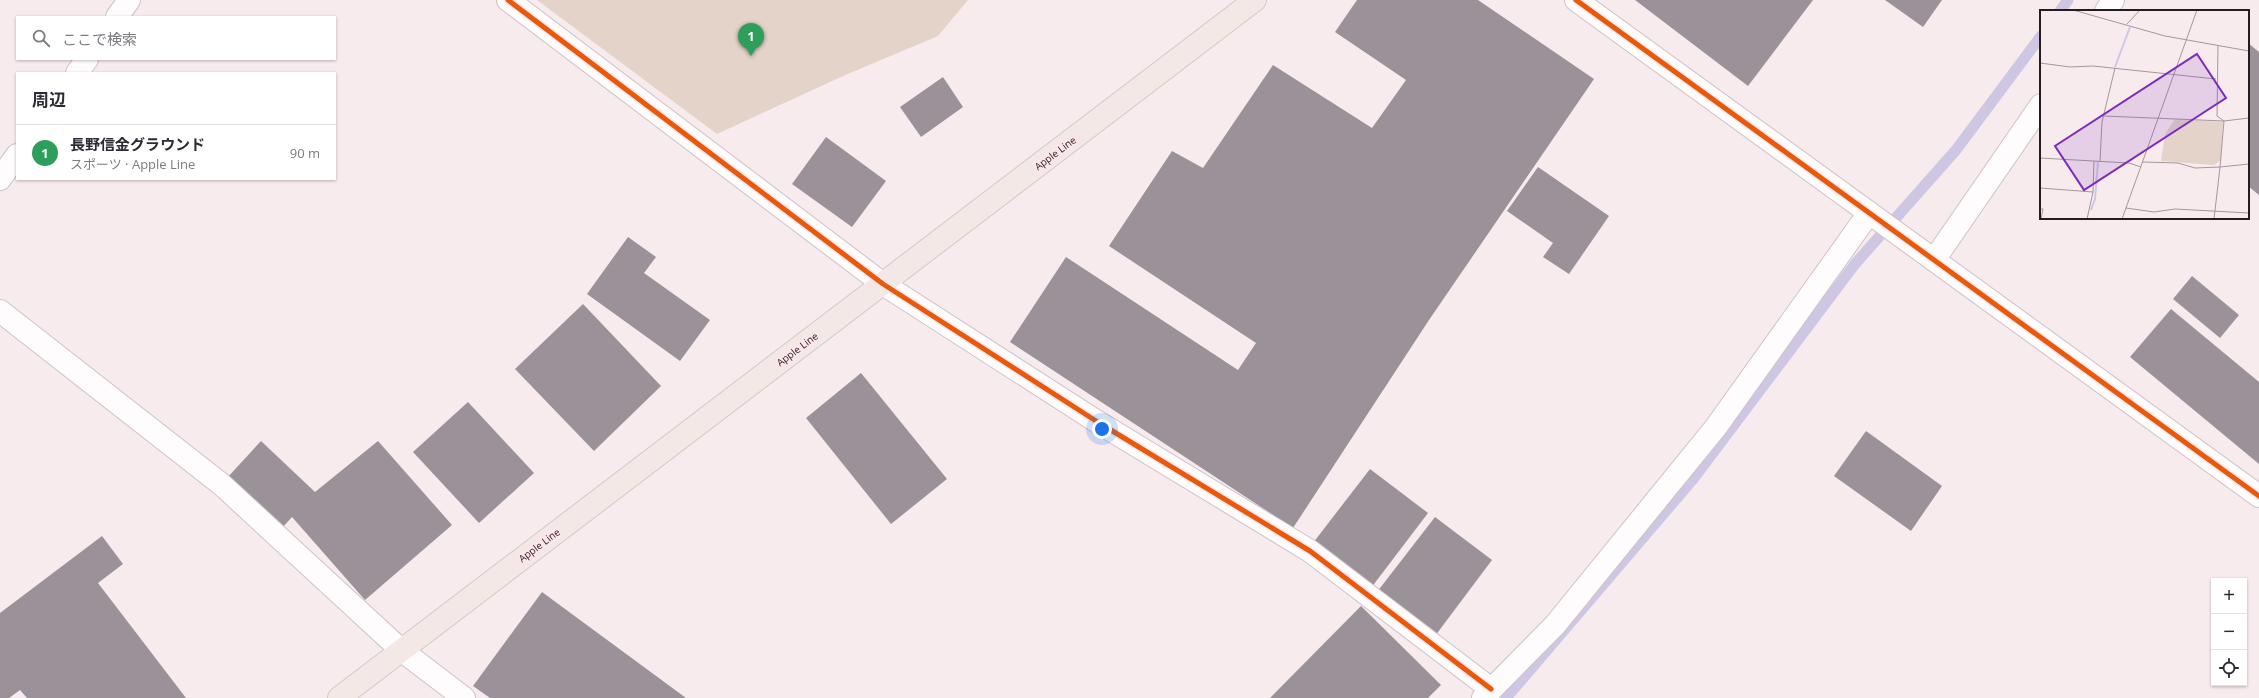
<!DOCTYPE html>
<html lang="ja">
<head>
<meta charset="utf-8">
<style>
	:root { --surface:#fff; --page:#f2f2f3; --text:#2b2b33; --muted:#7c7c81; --line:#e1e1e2; --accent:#706467 }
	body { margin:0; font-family:"Open Sans","Noto Sans JP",sans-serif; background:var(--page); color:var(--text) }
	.controls { position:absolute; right:12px; bottom:12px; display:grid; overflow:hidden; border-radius:0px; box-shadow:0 1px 3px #0004 }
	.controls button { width:36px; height:36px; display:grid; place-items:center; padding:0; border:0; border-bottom:1px solid var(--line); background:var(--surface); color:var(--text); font:20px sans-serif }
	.you { position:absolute; left:1102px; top:429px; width:14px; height:14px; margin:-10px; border:3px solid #fff; border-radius:50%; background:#1a73e8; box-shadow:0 0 0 6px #1a73e833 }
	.badge { display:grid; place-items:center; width:26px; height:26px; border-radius:50%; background:var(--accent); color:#fff; font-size:13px; font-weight:700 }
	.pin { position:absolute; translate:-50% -33px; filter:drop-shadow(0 1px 2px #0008) }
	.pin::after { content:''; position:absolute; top:21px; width:14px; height:12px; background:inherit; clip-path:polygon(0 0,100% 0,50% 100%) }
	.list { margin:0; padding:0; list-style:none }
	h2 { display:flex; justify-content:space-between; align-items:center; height:52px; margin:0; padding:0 16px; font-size:17px }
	h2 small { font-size:13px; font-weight:400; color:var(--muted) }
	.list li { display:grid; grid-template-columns:26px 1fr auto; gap:12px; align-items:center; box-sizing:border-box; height:56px; padding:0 16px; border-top:1px solid var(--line) }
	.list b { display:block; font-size:15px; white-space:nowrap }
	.list p { margin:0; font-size:13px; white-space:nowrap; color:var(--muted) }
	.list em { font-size:13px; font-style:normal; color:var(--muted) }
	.icon { flex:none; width:22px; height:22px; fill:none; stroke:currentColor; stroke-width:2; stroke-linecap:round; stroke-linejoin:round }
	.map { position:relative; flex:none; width:2259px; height:698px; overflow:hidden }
	.search { position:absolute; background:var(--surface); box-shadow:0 1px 3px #0004; left:16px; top:16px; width:320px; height:44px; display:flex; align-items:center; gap:10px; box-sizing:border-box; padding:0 14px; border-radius:0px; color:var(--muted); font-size:15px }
	.panel { position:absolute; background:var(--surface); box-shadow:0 1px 3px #0004; left:16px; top:72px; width:320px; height:108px; border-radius:0px }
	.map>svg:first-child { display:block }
	.green { fill:#e3d3c9 }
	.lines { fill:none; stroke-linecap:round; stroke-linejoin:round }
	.stream { stroke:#cec7e4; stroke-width:11 }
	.building { fill:#9b9198 }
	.minor-casing { stroke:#cec2c5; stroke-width:24 }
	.highway-casing { stroke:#d1cacc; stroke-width:24 }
	.minor { stroke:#fefcfc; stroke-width:22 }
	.highway { stroke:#f4e8e6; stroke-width:22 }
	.cycleway-casing { stroke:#fce6ec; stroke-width:8 }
	.cycleway { stroke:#e8590c; stroke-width:5 }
	.labels { text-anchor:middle; stroke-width:4; stroke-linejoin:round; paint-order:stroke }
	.street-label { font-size:10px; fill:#281b1f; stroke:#fce6ec }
	.inset-river { fill:none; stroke:#cec7e4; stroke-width:2 }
	.inset-road { fill:none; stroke:#a4989b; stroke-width:1 }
	.view { fill:#7b2cbf; fill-opacity:0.15; stroke:#7b2cbf; stroke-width:2 }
	.inset-edge { fill:none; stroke:#281b1f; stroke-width:2 }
</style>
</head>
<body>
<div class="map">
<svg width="2259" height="698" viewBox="0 0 2259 698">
	<rect width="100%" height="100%" fill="#f7ebee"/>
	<path class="green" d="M537,0H968L938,36L843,76L717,134Z"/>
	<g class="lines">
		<g class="stream">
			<path d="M2060,11L2068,0"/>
			<path d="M1506,698L1694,478L1855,264L1956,150L2041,36"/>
		</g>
	</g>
	<g class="building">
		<path d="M1357,0H1478L1594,79L1429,320L1293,528L1010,342L1066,257L1238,370L1256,343L1109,246L1172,151L1203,168L1273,65L1372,128L1406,80L1335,32Z"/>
		<path d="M1635,0H1813L1748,86Z"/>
		<path d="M1885,0H1942L1923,27Z"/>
		<path d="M2248,43L2259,52V195L2248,186Z"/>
		<path d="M943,77L963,107L921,137L900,107Z"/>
		<path d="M826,137L886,181L852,227L792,184Z"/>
		<path d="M1538,167L1609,216L1569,274L1543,257L1553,243L1507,211Z"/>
		<path d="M628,237L656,257L644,273L710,320L680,361L587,294Z"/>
		<path d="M2192,276L2239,315L2220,338L2173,299Z"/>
		<path d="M583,304L661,386L594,451L515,369Z"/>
		<path d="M2171,309L2259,382V464L2130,357Z"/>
		<path d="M861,373L947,479L891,524L806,418Z"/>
		<path d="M468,402L534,473L479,523L413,452Z"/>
		<path d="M1866,431L1942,486L1911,531L1834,476Z"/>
		<path d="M261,441L315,492L378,441L452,525L365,600L292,517L281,529L227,478Z"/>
		<path d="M1370,469L1428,513L1371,588L1313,543Z"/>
		<path d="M1435,517L1492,560L1435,636L1377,592Z"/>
		<path d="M102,536L123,564L98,583L186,698H27L20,690L9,698H0V613Z"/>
		<path d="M542,592L686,698H490L473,686Z"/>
		<path d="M1361,606L1441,685L1428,698H1270Z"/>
	</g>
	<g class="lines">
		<g class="minor-casing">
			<g id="minor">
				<path d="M508,0L883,284L1096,421L1310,551L1491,689"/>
				<path d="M1576,0L2259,496"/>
				<path d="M2106,11L2113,0"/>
				<path d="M117,17L129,0"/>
				<path d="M77,73L87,59"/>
				<path d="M0,179L17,155"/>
				<path d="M1934,260L2041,105"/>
				<path d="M0,311L221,484L401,650L464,698"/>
				<path d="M1483,698L1555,625L1716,427L1869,213"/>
			</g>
		</g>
		<g class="highway-casing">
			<path id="highway" d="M339,698L1255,0"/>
		</g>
		<use href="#minor" class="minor"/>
		<use href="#highway" class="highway"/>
		<g class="cycleway-casing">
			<g id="cycleway">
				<path d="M508,0L883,284L1096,421L1310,551L1491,689"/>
				<path d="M1576,0L2259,496"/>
			</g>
		</g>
		<use href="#cycleway" class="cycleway"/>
	</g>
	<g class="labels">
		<g class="street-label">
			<text transform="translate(1055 153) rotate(-37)" y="4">Apple Line</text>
			<text transform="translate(797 349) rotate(-37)" y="4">Apple Line</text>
			<text transform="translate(539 545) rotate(-37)" y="4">Apple Line</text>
		</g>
	</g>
	<g transform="translate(2040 10)">
		<rect width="209" height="209" fill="#f7ebee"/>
		<path d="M135,109L183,112L181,150L174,155L121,151L125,124Z" fill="#e3d3c9"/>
		<path class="inset-river" d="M75,57L90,17M51,200L55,189L58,152"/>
		<path class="inset-road" d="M33,0L125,26L209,41M87,14L100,0M178,36L177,106L184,111L209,108M0,53L30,57L53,56L176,69M64,106L184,111L180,157L155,158L138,153L102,152M0,148L89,153L101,157M60,151L62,112L75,58M0,178L53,182L54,151M86,198L114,202L135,199L209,203M0,199H3L1,209M47,209L53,182M82,209L157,0M174,209L180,157L209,154"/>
		<path class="view" d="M157,44L186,88L44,180L15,136Z"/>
		<rect width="209" height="209" class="inset-edge"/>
	</g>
</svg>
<div class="controls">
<button>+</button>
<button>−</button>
<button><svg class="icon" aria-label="locate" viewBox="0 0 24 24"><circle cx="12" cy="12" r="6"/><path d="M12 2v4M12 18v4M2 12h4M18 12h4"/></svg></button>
</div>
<div class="you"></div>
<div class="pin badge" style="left:751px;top:56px;background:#2e9e5b">1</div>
<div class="search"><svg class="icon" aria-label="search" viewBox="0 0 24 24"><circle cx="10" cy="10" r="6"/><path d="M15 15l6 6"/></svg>ここで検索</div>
<section class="panel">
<h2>周辺<small></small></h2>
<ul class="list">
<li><span class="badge" style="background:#2e9e5b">1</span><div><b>長野信金グラウンド</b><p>スポーツ · Apple Line</p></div><em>90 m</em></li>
</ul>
</section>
</div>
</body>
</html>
